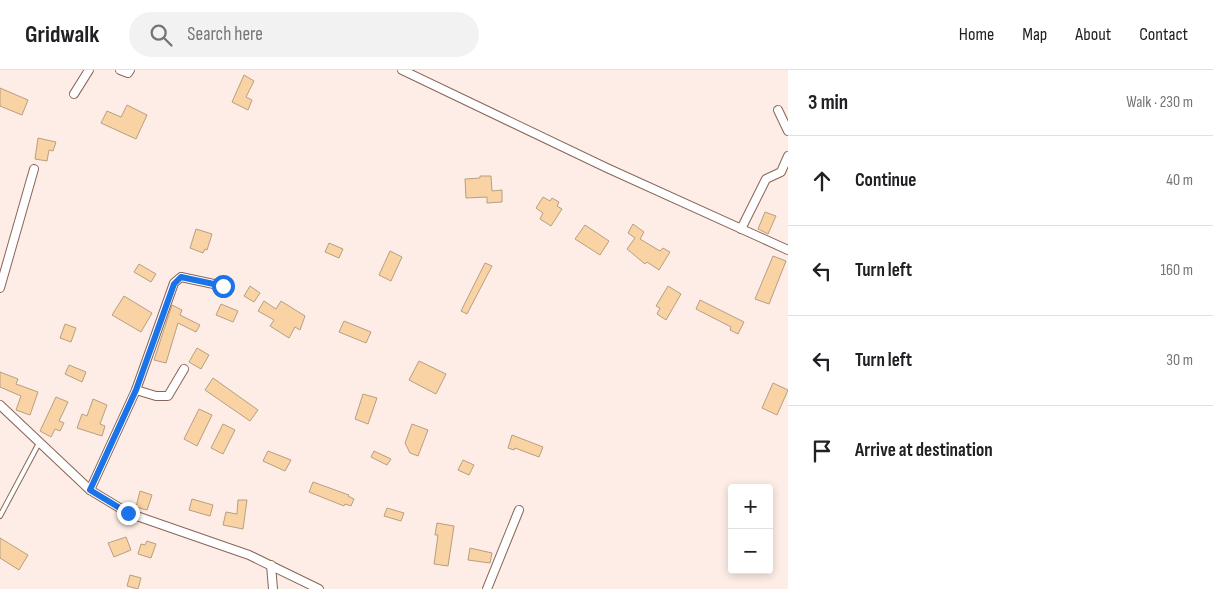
<!DOCTYPE html>
<html lang="en">
<head>
<meta charset="utf-8">
<style>
	:root { --surface:#fff; --page:#f2f2f2; --text:#202124; --muted:#757577; --line:#e0e0e0 }
	body { margin:0; font-family:"Sofia Sans Condensed",sans-serif; background:var(--page); color:var(--text) }
	.controls { position:absolute; right:15px; bottom:15px; display:grid; overflow:hidden; border-radius:5px; box-shadow:0 2px 8px #0003 }
	.controls button { width:45px; height:45px; display:grid; place-items:center; padding:0; border:0; border-bottom:1px solid var(--line); background:var(--surface); color:var(--text); font:25px sans-serif }
	.stop { position:absolute; width:15px; height:15px; margin:-11px; border:4px solid #1a73e8; border-radius:50%; background:#fff }
	.stop.end { background:#1a73e8; border-color:#fff; box-shadow:0 1px 5px #0008 }
	.list { margin:0; padding:0; list-style:none }
	h2 { display:flex; justify-content:space-between; align-items:center; height:65px; margin:0; padding:0 20px; font-size:21px }
	h2 small { font-size:16px; font-weight:400; color:var(--muted) }
	.list li { display:grid; grid-template-columns:32px 1fr auto; gap:15px; align-items:center; box-sizing:border-box; height:90px; padding:0 20px; border-top:1px solid var(--line) }
	.list b { display:block; font-size:19px; white-space:nowrap }
	.list em { font-size:16px; font-style:normal; color:var(--muted) }
	.icon { flex:none; width:28px; height:28px; fill:none; stroke:currentColor; stroke-width:2; stroke-linecap:round; stroke-linejoin:round }
	.map { position:relative; flex:none; width:788px; height:519px; overflow:hidden }
	header { display:flex; align-items:center; gap:30px; box-sizing:border-box; height:70px; padding:0 25px; background:var(--surface); border-bottom:1px solid var(--line) }
	header strong { font-size:24px }
	nav { display:flex; gap:28px; margin-inline-start:auto; font-size:18px }
	.search { width:350px; height:45px; background:var(--page); display:flex; align-items:center; gap:12px; box-sizing:border-box; padding:0 18px; border-radius:28px; color:var(--muted); font-size:19px }
	main { display:flex }
	aside { flex:1; background:var(--surface) }
	.map>svg:first-child { display:block }
	.building { fill:#f9d3a3; stroke:#b79f82 }
	.lines { fill:none; stroke-linecap:round; stroke-linejoin:round }
	.service-casing { stroke:#886657; stroke-width:6 }
	.minor-casing { stroke:#886657; stroke-width:10 }
	.service { stroke:#fff; stroke-width:4 }
	.minor { stroke:#fff; stroke-width:8 }
	.route { stroke:#1a73e8; stroke-width:6 }
</style>
</head>
<body>
<header>
<strong>Gridwalk</strong>
<div class="search"><svg class="icon" aria-label="search" viewBox="0 0 24 24"><circle cx="10" cy="10" r="6"/><path d="M15 15l6 6"/></svg>Search here</div>
<nav><a>Home</a><a>Map</a><a>About</a><a>Contact</a></nav>
</header>
<main>
<div class="map">
<svg width="788" height="519" viewBox="0 0 788 519">
	<rect width="100%" height="100%" fill="#fdede6"/>
	<g class="building">
		<path d="M244,5L254,11L246,27L252,30L248,40L232,32Z"/>
		<path d="M0,18L28,30L22,45L0,36Z"/>
		<path d="M127,35L147,45L136,69L101,53L107,41L121,47Z"/>
		<path d="M38,68L56,72L53,81L49,80L47,91L35,89Z"/>
		<path d="M480,106H491L492,121L502,120V132L487,133V127L466,128L465,109L480,108Z"/>
		<path d="M543,127L550,131L552,128L559,132L557,136L562,139L551,156L540,149L543,143L536,138Z"/>
		<path d="M765,142L776,146L768,164L758,159Z"/>
		<path d="M633,154L644,162L640,169L660,181L663,178L670,182L659,200L647,192L645,194L627,179L635,168L628,163Z"/>
		<path d="M585,155L609,171L600,185L575,169Z"/>
		<path d="M196,159L212,164L207,180L205,179L203,183L190,178Z"/>
		<path d="M329,173L343,179L339,188L325,182Z"/>
		<path d="M390,181L402,187L391,211L379,205Z"/>
		<path d="M773,186L786,191L769,234L755,229Z"/>
		<path d="M485,193L492,196L467,244L461,241Z"/>
		<path d="M139,194L156,204L151,212L134,202Z"/>
		<path d="M250,216L260,223L254,232L244,226Z"/>
		<path d="M668,216L681,224L666,250L657,244L660,238L656,236Z"/>
		<path d="M124,226L152,243L141,262L112,245Z"/>
		<path d="M700,230L744,252L738,264L730,260L731,257L696,239Z"/>
		<path d="M264,231L276,239L281,231L305,246L300,260L295,257L289,268L270,256L274,250L258,241Z"/>
		<path d="M221,234L238,241L233,252L216,245Z"/>
		<path d="M172,235L182,240L180,245L200,255L196,262L178,253L166,293L154,290Z"/>
		<path d="M344,251L371,262L366,273L339,262Z"/>
		<path d="M65,254L76,258L71,272L60,268Z"/>
		<path d="M197,278L209,285L201,299L189,292Z"/>
		<path d="M419,291L446,304L436,324L409,310Z"/>
		<path d="M69,295L86,302L82,312L65,304Z"/>
		<path d="M0,302L18,309L16,314L38,322L30,345L16,340L21,326L0,317Z"/>
		<path d="M213,308L258,340L250,351L205,320Z"/>
		<path d="M773,313L788,320L777,345L762,338Z"/>
		<path d="M363,324L377,328L368,354L355,349Z"/>
		<path d="M56,327L68,332L59,351L64,353L60,361L55,359L51,367L40,361Z"/>
		<path d="M93,329L107,335L100,354L105,356L102,366L77,358L82,344L87,346Z"/>
		<path d="M199,339L212,345L197,376L184,369Z"/>
		<path d="M223,354L235,360L223,384L211,378Z"/>
		<path d="M412,354L428,360L418,386L410,383L405,373Z"/>
		<path d="M512,365L543,377L539,387L515,378L514,380L508,378Z"/>
		<path d="M268,381L291,390L285,401L263,391Z"/>
		<path d="M374,381L391,389L387,395L371,387Z"/>
		<path d="M463,390L474,395L469,405L458,400Z"/>
		<path d="M313,412L349,425L348,426L354,429L351,436L345,434L344,436L309,422Z"/>
		<path d="M140,421L152,425L147,440L136,437Z"/>
		<path d="M192,429L213,435L210,446L189,440Z"/>
		<path d="M238,430H247L243,459L223,455L226,442L237,444Z"/>
		<path d="M387,438L404,443L401,451L384,446Z"/>
		<path d="M437,453L454,456L448,496L434,494L438,465H435Z"/>
		<path d="M126,467L131,480L114,487L108,473Z"/>
		<path d="M0,468L28,485L19,500L0,488Z"/>
		<path d="M147,471L156,474L151,488L138,484L141,474L145,475Z"/>
		<path d="M470,478L492,483L490,493L468,490Z"/>
		<path d="M130,505L141,508L138,519L127,516Z"/>
	</g>
	<g class="lines">
		<g class="service-casing">
			<path id="service" d="M0,446L39,373"/>
		</g>
		<g class="minor-casing">
			<g id="minor">
				<path d="M120,0L128,3L130,0"/>
				<path d="M402,0L607,98L788,180"/>
				<path d="M74,24L89,0"/>
				<path d="M778,40L788,61"/>
				<path d="M741,159L766,109L781,102L788,86"/>
				<path d="M0,218L34,99"/>
				<path d="M136,320L156,326H168L184,299"/>
				<path d="M0,335L90,420L128,443L249,485L319,519"/>
				<path d="M90,420L136,320L174,213L181,207L223,216"/>
				<path d="M271,495L273,519"/>
				<path d="M487,519L519,440"/>
			</g>
		</g>
		<use href="#service" class="service"/>
		<use href="#minor" class="minor"/>
	</g>
	<g class="lines">
		<path class="route" d="M128,443L90,420L136,320L174,214L181,207L223,216"/>
	</g>
</svg>
<div class="controls">
<button>+</button>
<button>−</button>
</div>
<div class="stop" style="left:223px;top:216px"></div>
<div class="stop end" style="left:128px;top:443px"></div>
</div>
<aside>
<h2>3 min<small>Walk · 230 m</small></h2>
<ul class="list">
<li><svg class="icon" aria-label="ahead" viewBox="0 0 24 24"><path d="M12 20V5M6 11l6-6 6 6"/></svg><div><b>Continue</b></div><em>40 m</em></li>
<li><svg class="icon" aria-label="left" viewBox="0 0 24 24"><path d="M17 20v-9H6M10 6l-5 5 5 5"/></svg><div><b>Turn left</b></div><em>160 m</em></li>
<li><svg class="icon" aria-label="left" viewBox="0 0 24 24"><path d="M17 20v-9H6M10 6l-5 5 5 5"/></svg><div><b>Turn left</b></div><em>30 m</em></li>
<li><svg class="icon" aria-label="arrive" viewBox="0 0 24 24"><path d="M6 21V4h12l-3 4 3 4H6"/></svg><div><b>Arrive at destination</b></div></li>
</ul>
</aside>
</main>
</body>
</html>
